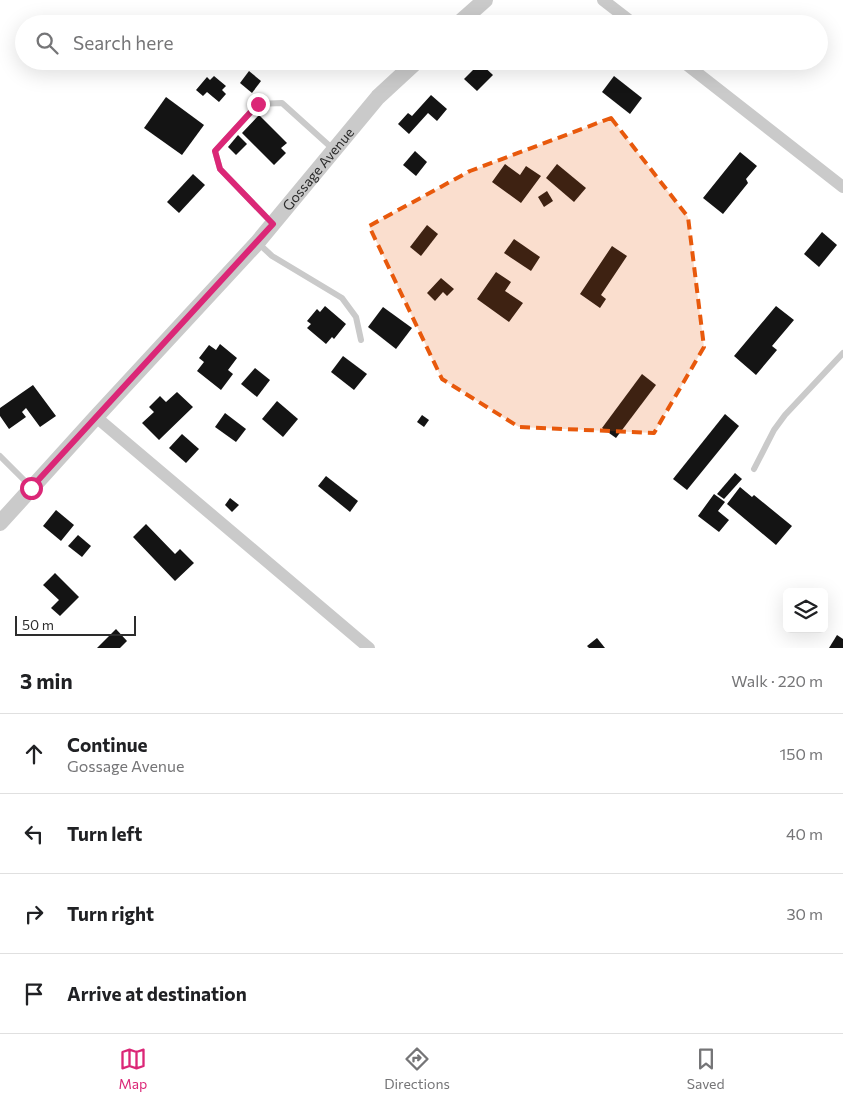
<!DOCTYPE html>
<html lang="en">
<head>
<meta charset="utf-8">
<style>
	:root { --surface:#fff; --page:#f6f6f6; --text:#202124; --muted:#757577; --line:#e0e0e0; --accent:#db2777 }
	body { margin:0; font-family:Commissioner,sans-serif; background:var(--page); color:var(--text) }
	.controls { position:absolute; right:15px; bottom:15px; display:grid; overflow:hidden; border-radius:8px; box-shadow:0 5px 20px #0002 }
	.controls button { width:45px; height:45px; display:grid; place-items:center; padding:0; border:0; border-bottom:1px solid var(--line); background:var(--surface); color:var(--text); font:25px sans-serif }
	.scale { position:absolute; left:15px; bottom:12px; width:121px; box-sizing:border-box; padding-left:5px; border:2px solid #2d2d2d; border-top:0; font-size:14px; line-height:18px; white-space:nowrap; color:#2d2d2d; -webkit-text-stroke:4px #fff; paint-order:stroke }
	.stop { position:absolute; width:15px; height:15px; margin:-11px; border:4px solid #db2777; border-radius:50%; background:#fff }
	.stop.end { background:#db2777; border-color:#fff; box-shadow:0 1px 5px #0008 }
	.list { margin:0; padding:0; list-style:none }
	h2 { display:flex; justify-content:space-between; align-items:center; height:65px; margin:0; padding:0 20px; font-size:21px }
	h2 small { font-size:16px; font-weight:400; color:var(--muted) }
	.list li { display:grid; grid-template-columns:32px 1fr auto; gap:15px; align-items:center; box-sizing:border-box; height:80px; padding:0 20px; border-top:1px solid var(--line) }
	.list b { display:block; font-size:19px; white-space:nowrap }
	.list p { margin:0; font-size:16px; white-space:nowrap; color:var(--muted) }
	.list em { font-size:16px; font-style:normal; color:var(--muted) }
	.icon { flex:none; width:28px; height:28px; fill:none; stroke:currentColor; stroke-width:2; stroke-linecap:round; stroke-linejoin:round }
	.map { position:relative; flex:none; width:843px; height:648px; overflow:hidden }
	.search { position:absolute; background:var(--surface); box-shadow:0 5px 20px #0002; left:15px; right:15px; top:15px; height:55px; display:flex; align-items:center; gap:12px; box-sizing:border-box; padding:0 18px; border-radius:28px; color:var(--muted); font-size:19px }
	.sheet { height:385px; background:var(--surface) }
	nav { display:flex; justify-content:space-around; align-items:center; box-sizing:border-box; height:70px; border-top:1px solid var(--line); background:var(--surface); font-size:14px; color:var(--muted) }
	nav a { display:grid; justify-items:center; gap:2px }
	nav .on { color:var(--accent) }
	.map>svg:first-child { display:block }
	.building { fill:#141414 }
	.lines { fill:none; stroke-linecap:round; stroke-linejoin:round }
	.service { stroke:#cacaca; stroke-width:6 }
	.minor { stroke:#cacaca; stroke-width:12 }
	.tertiary { stroke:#cacaca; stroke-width:16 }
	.route { stroke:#db2777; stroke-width:6 }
	.marked { fill:#e8590c; fill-opacity:0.2; stroke:#e8590c; stroke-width:4; stroke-dasharray:10 6; stroke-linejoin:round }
	.labels { text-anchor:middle; stroke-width:5; stroke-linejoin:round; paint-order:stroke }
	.street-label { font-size:14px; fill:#2d2d2d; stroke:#fff }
</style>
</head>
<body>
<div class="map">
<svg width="843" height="648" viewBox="0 0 843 648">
	<rect width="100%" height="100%" fill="#fff"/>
	<g class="building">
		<path d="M480,63L493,75L477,91L464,79Z"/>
		<path d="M249,71L261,81L252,93L240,83Z"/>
		<path d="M214,76L226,86L222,90L226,94L219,102L207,92L203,96L196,90L207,77L210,80Z"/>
		<path d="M614,76L642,98L630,114L602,92Z"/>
		<path d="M431,95L447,109L437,121L428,113L409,134L398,124L408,113L412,116Z"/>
		<path d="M166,97L204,125L182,155L144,128Z"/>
		<path d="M259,115L287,143L281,148L286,153L274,165L242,133Z"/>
		<path d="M238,135L247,144L236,155L228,147Z"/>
		<path d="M415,151L427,162L416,176L403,165Z"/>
		<path d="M740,152L757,166L746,179L748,183L723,214L703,198Z"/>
		<path d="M505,164L520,175L526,166L541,176L521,203L492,182Z"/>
		<path d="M557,164L586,188L574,202L546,178Z"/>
		<path d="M193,174L205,185L179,213L167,202Z"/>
		<path d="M547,191L553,201L544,207L538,197Z"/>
		<path d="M427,225L438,234L421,256L410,247Z"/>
		<path d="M822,232L837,245L819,267L804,254Z"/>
		<path d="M514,239L540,257L531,271L504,253Z"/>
		<path d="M612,246L627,256L601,295L606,299L600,308L580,294Z"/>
		<path d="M496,272L511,282L505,291L523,303L509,322L477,299Z"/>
		<path d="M441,278L454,289L447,296L443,292L435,301L427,293Z"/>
		<path d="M325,306L346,324L334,339L332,337L326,344L307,328L311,324L307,321L317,309L320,312Z"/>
		<path d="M776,306L794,320L772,346L777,350L756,375L734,356Z"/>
		<path d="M383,307L412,328L396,349L368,327Z"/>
		<path d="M220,344L237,358L228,370L233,374L221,390L197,371L204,362L199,358L209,345L216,350Z"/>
		<path d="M343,356L367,374L354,390L331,372Z"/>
		<path d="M255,368L270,380L257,397L241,384Z"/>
		<path d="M642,374L656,385L616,438L602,428Z"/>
		<path d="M33,385L56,416L40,427L26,408L22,412L26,417L9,429L0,416V408Z"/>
		<path d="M177,392L193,407L159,440L142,423L154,412L149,407L160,396L166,402Z"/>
		<path d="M277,401L298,419L283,437L262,419Z"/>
		<path d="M225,413L246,429L236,442L215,427Z"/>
		<path d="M725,414L739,426L687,490L673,479Z"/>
		<path d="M422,415L429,420L424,427L417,422Z"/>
		<path d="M182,434L199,449L186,463L169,448Z"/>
		<path d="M735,473L742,479L724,499L717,494Z"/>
		<path d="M326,476L358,501L350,512L318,486Z"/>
		<path d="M740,487L752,497L754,495L792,526L776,545L727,504Z"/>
		<path d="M714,494L725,502L718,511L729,520L719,532L698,516Z"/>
		<path d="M230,498L239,505L232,512L225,505Z"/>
		<path d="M56,510L74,525L61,541L43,526Z"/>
		<path d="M146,524L175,554L180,549L194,563L175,581L133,537Z"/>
		<path d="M78,535L91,546L82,557L68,546Z"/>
		<path d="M55,573L79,597L60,616L51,608L59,600L43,585Z"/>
		<path d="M116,629L127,641L120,648H97Z"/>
		<path d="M837,635L843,639V648H829Z"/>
		<path d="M597,638L605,648H589L587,646Z"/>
	</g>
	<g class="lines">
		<g class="service">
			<path d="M272,223L220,169L215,151L258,104L282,103L333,149"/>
			<path d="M258,243L272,256L342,298L356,317L361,340"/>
			<path d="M0,456L31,487"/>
			<path d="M754,469L774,430L785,415L843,353"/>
		</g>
		<g class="minor">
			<path d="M603,0L634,24"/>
			<path d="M682,61L843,187"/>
			<path d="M96,417L369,648"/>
		</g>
		<g class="tertiary">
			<path d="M458,24L485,0"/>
			<path id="s1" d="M0,523L96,417L257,243L378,97L417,61"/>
		</g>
	</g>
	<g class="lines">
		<path class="route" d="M31,488L273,224L220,169L215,151L258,104"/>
	</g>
	<path class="marked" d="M611,118L688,217L704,347L654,433L519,427L442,379L369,226L470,171Z"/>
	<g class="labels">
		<g class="street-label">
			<text dy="5" stroke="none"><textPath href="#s1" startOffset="476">Gossage Avenue</textPath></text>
		</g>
	</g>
</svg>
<div class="controls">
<button><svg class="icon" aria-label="layers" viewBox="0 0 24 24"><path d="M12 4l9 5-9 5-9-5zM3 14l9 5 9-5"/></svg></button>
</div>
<div class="scale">50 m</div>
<div class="stop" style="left:31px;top:488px"></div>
<div class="stop end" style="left:258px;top:104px"></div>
<div class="search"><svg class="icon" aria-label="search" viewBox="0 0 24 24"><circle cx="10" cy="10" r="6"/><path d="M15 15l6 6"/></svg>Search here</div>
</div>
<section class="sheet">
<h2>3 min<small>Walk · 220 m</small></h2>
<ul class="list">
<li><svg class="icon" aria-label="ahead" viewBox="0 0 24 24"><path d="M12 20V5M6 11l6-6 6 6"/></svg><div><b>Continue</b><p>Gossage Avenue</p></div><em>150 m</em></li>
<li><svg class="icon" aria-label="left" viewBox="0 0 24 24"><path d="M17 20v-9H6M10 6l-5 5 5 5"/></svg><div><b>Turn left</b></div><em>40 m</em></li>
<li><svg class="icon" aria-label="right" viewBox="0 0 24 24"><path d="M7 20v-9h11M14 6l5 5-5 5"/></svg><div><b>Turn right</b></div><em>30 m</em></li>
<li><svg class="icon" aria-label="arrive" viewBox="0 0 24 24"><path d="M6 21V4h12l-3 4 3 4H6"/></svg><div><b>Arrive at destination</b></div></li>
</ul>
</section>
<nav>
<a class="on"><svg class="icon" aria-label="map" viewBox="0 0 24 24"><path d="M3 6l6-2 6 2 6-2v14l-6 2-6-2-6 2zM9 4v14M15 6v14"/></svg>Map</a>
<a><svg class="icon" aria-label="directions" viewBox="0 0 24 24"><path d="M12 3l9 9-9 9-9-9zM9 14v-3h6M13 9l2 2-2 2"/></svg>Directions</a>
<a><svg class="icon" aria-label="saved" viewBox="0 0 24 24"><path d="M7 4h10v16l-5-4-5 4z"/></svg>Saved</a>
</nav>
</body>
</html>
